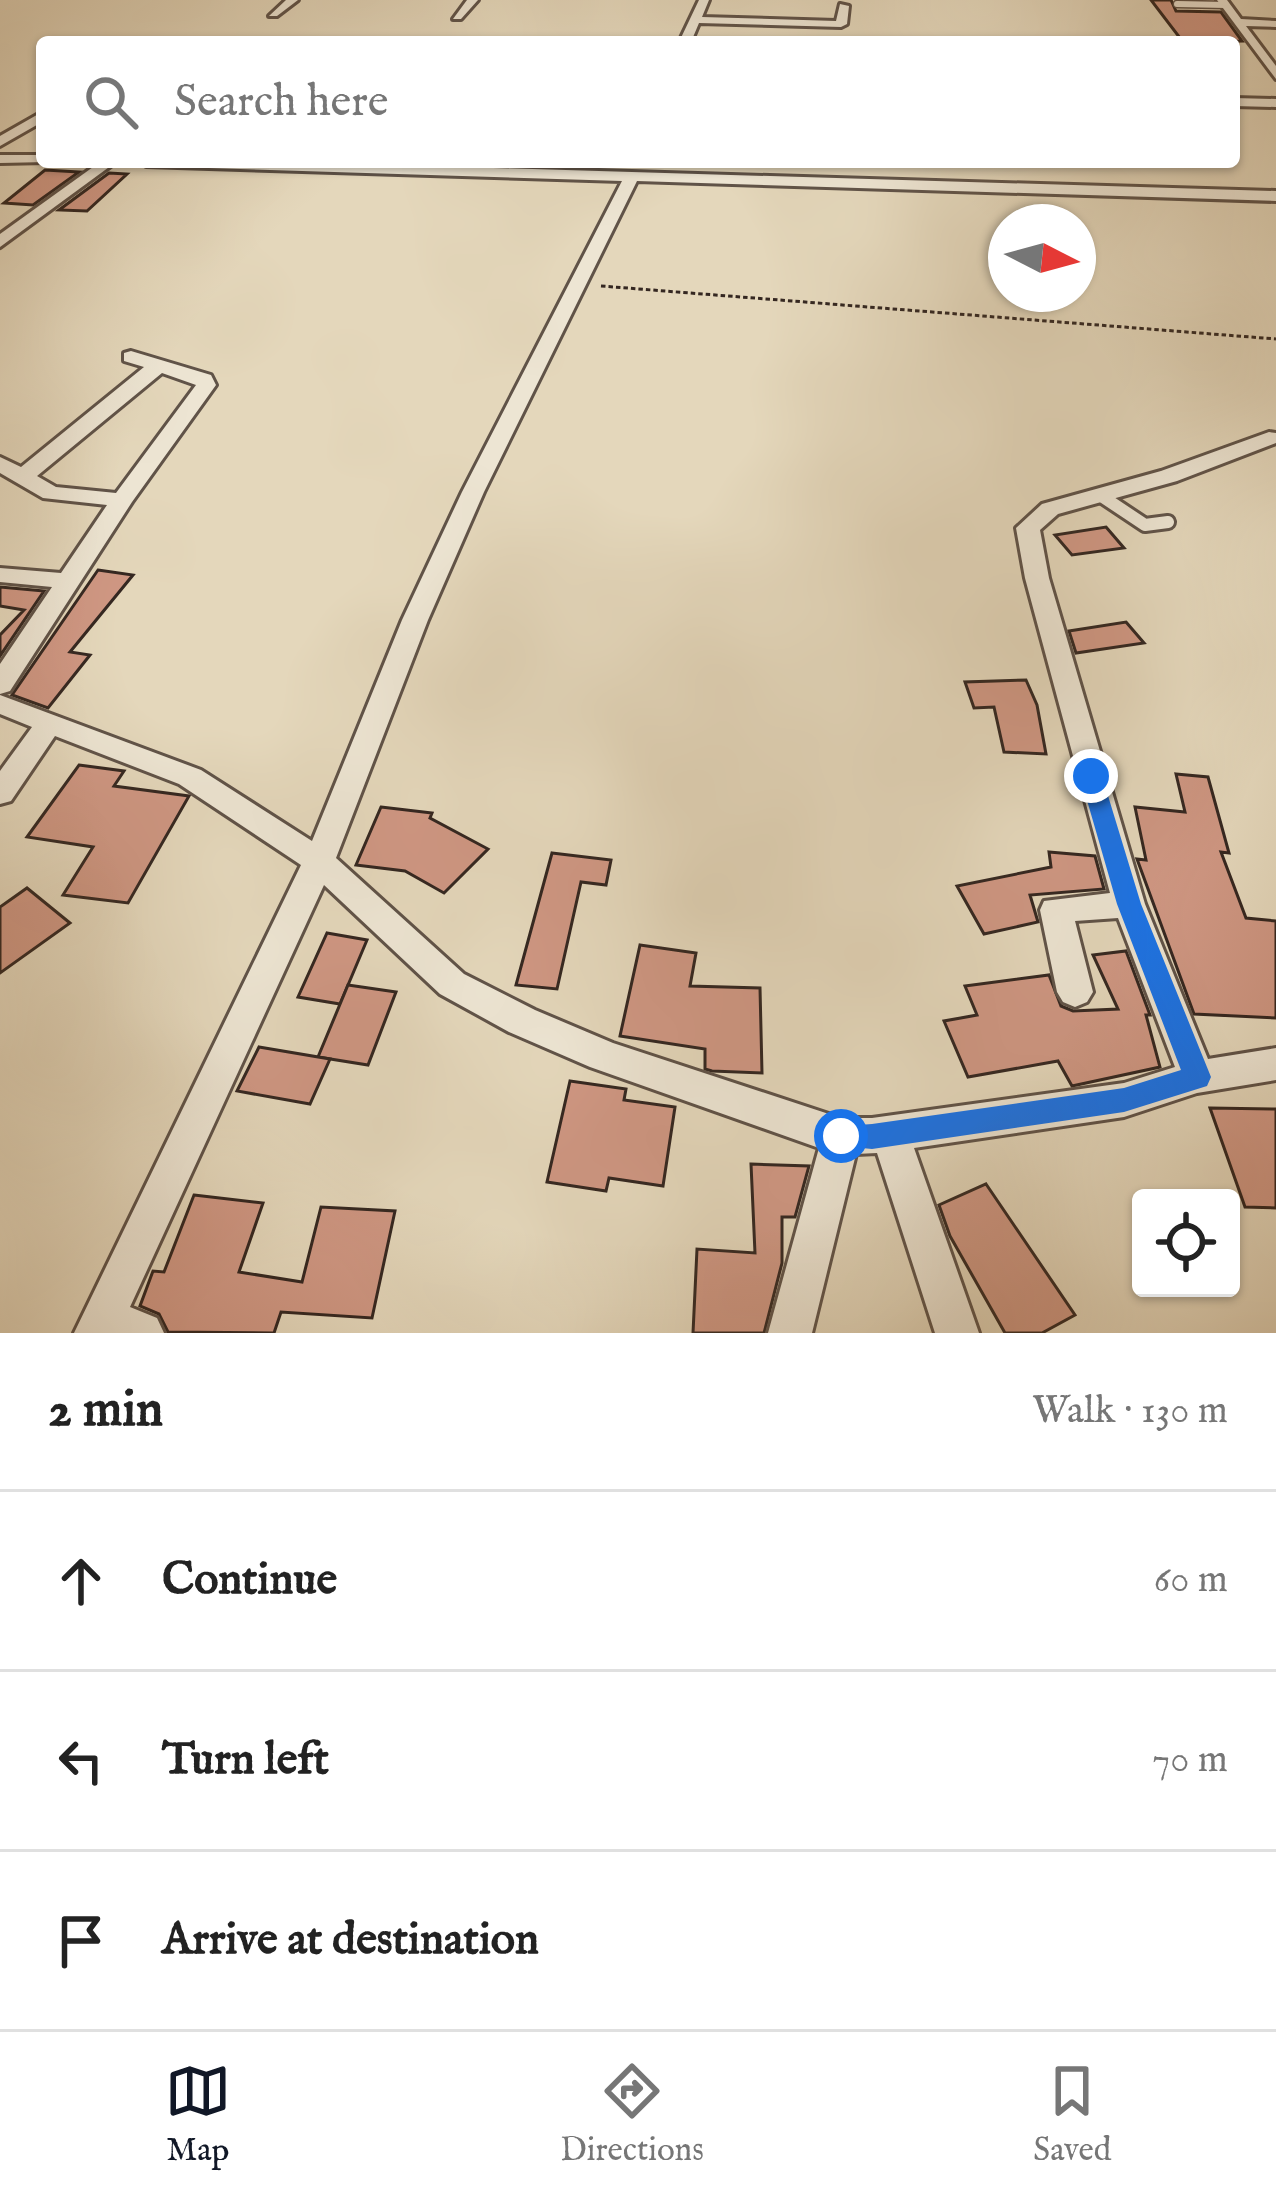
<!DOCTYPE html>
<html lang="en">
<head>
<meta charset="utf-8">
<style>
	:root { --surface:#fff; --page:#f2f2f2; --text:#222; --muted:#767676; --line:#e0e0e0; --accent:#111827 }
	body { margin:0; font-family:"IM FELL English",serif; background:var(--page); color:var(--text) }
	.controls { position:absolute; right:36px; bottom:36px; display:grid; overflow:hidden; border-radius:12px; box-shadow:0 3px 9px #0004 }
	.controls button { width:108px; height:108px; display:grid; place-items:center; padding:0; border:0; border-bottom:3px solid var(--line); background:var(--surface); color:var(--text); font:60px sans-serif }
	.compass { position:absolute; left:988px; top:204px; width:108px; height:108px; border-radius:50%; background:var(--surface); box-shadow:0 3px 9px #0004; rotate:96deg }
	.stop { position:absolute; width:36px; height:36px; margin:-27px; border:9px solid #1a73e8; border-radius:50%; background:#fff }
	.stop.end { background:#1a73e8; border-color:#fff; box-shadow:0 3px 12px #0008 }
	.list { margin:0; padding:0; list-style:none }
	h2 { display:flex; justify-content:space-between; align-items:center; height:156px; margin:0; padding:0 48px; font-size:51px }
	h2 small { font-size:39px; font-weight:400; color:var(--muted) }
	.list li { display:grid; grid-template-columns:78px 1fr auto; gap:36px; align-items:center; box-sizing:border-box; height:180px; padding:0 48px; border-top:3px solid var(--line) }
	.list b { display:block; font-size:45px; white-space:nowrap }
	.list em { font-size:39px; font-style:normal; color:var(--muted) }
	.icon { flex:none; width:66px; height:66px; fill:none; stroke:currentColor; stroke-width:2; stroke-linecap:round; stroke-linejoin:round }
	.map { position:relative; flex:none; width:1276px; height:1333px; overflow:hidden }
	.search { position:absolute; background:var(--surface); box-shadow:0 3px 9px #0004; left:36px; right:36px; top:36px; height:132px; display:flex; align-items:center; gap:30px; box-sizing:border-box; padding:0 42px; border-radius:12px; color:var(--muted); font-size:45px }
	.sheet { height:696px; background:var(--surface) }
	nav { display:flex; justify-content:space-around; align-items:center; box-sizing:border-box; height:168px; border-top:3px solid var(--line); background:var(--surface); font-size:33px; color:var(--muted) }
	nav a { display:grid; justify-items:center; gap:6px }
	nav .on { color:var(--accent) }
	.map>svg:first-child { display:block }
	.building { fill:#cf9783; stroke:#342721; stroke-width:3 }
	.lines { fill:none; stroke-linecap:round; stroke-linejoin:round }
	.service-far1-casing { stroke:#605348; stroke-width:9 }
	.service-casing { stroke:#605348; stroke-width:18 }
	.minor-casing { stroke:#605348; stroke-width:6 }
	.path { stroke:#342721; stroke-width:3; stroke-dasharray:4.5 3; stroke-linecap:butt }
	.service-far1 { stroke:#ede5d3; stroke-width:6 }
	.service { stroke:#ede5d3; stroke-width:12 }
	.minor { fill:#ede5d3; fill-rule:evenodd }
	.route { fill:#1a73e8 }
</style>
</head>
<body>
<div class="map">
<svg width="1276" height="1333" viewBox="0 0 1276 1333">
	<rect width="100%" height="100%" fill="#e4d7bb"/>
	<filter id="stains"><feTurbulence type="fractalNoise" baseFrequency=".00167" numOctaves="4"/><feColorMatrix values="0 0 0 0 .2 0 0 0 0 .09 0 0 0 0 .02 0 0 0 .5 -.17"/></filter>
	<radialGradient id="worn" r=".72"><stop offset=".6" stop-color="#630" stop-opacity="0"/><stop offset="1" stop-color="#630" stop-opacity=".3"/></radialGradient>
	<g class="building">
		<path d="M1151,0H1171L1176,11L1221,12L1242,41L1183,42Z"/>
		<path d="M45,170L79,172L33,205L4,203Z"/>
		<path d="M109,173L127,174L87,211L59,210Z"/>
		<path d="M1106,527L1124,548L1072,555L1055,535Z"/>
		<path d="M98,570L133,575L70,652L90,655L48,708L12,695Z"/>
		<path d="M0,587L44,591L0,656V635L24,610L0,606Z"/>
		<path d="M1126,622L1144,643L1076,653L1069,631Z"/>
		<path d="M1026,680L1037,705L1046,754L1004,752L994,707L974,708L965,682Z"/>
		<path d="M79,765L124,771L114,786L189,796L128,903L63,895L93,847L27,837Z"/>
		<path d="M1176,774L1208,777L1229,853L1221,852L1246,918L1276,921V1018L1194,1014L1137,859L1146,860L1135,807L1185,812Z"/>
		<path d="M381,807L432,813L430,818L488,849L444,893L405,871L356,865Z"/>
		<path d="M1049,852L1095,856L1104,889L1030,895L1038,922L984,934L957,886L1051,867Z"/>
		<path d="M552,853L611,860L606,885L581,882L557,989L516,985Z"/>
		<path d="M27,888L70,923L0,973V907Z"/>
		<path d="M327,933L367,940L340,1004L298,997Z"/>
		<path d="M640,945L696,953L690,986L760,988L762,1073L712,1071L705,1069V1049L620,1036Z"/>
		<path d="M1126,951L1150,1015H1146L1160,1067L1072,1086L1058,1061L968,1077L944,1021L977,1015L965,986L1049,975L1061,1006L1073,1011L1118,1009L1093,955Z"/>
		<path d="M348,985L396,992L368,1065L318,1057Z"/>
		<path d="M259,1047L330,1059L310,1104L237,1091Z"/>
		<path d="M570,1081L626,1089L624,1100L675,1107L663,1186L609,1178L606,1191L547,1182Z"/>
		<path d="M1210,1108L1276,1109V1208L1245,1207Z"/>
		<path d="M751,1164L809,1166L795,1217H782V1263L764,1333H693L697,1249L755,1253Z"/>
		<path d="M986,1184L1075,1315L1042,1333H1005L950,1236L939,1205Z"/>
		<path d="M194,1195L263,1203L239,1272L302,1282L321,1207L395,1211L372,1318L281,1312L274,1333L168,1332L159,1314L140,1306L153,1271L164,1272Z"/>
	</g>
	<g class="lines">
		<g class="service-far1-casing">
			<path id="service-far1" d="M1177,4L1226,5"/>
		</g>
		<g class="service-casing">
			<path id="service" d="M1100,495L1145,525L1168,522"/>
		</g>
		<g class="minor-casing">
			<g id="minor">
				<path d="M286,0H298L277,16H269Z"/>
				<path d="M467,0H478L461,19H453Z"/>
				<path d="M699,0H709L702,17L836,21L840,4L849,6L847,24L841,27L699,23L691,42H679Z"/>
				<path d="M1217,0H1227L1241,19L1276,21V27L1246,26L1276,66V79Z"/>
				<path d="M1234,98L1276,99V107L1234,106Z"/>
				<path d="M42,112V122L0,146V136Z"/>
				<path d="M0,155H42V162H47L0,163Z"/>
				<path d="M100,162H116L0,247V234Z"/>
				<path d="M139,162H292L1276,191V201L637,181L484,492L428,620L336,858L464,974L535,1010L613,1043L841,1118H872L1124,1083L1175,1067L1118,918L1075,921L1093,992L1087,1002L1075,1007L1063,1002L1057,992L1040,910L1044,901L1110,893L1025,578L1016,528L1042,504L1161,471L1269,432L1276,433V443L1177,481L1058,514L1040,530L1049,578L1145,904L1208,1059L1276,1048V1080L1197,1093L1124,1117L914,1148L979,1333H935L877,1153L856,1154L812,1333H768L819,1148L590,1067L509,1032L440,994L324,885L130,1307L157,1318L164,1333H74L301,865L179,784L55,736L11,801L0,804V771L32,727L0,714V695L201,770L312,841L402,620L462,492L622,181L146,166Z"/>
				<path d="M131,351L211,375L216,385L132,502L10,691L0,694V664L52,587L0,582V568L61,573L107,505L43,498L0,473V457L21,467L144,367L124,361V353ZM162,373L196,385L116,493L56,487L37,476Z"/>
			</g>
		</g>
		<path class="path" d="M601,286L1276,339"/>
		<use href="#service-far1" class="service-far1"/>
		<use href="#service" class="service"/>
		<use href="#minor" class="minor"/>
	</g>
	<path class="route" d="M1091,768L1102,776L1141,904L1211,1077L1207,1086L1124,1112L872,1149L831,1145V1127L872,1124L1124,1088L1181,1070L1117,904L1080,776Z"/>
	<rect width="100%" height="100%" filter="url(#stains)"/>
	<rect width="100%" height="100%" fill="url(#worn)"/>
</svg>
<div class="controls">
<button><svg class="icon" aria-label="locate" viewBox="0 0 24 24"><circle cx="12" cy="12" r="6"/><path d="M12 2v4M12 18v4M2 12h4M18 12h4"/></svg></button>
</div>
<svg class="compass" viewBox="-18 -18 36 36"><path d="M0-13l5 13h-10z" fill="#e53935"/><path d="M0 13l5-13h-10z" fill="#767676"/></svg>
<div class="stop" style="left:841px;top:1136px"></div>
<div class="stop end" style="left:1091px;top:776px"></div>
<div class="search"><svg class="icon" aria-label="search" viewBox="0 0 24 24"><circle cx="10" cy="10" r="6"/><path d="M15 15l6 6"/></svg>Search here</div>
</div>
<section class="sheet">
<h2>2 min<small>Walk · 130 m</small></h2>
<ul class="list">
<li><svg class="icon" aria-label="ahead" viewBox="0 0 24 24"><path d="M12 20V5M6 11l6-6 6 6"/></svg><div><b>Continue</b></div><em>60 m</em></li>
<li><svg class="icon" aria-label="left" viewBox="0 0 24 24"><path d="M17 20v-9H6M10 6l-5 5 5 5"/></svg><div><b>Turn left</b></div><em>70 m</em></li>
<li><svg class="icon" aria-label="arrive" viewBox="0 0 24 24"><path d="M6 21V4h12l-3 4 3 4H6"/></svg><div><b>Arrive at destination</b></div></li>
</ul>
</section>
<nav>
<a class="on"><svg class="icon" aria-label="map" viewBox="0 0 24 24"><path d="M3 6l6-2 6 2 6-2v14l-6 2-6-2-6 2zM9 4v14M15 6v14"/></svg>Map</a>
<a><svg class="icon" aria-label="directions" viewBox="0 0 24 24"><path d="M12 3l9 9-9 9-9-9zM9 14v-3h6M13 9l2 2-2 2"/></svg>Directions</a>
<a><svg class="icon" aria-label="saved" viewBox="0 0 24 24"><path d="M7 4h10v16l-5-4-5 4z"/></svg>Saved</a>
</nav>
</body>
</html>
